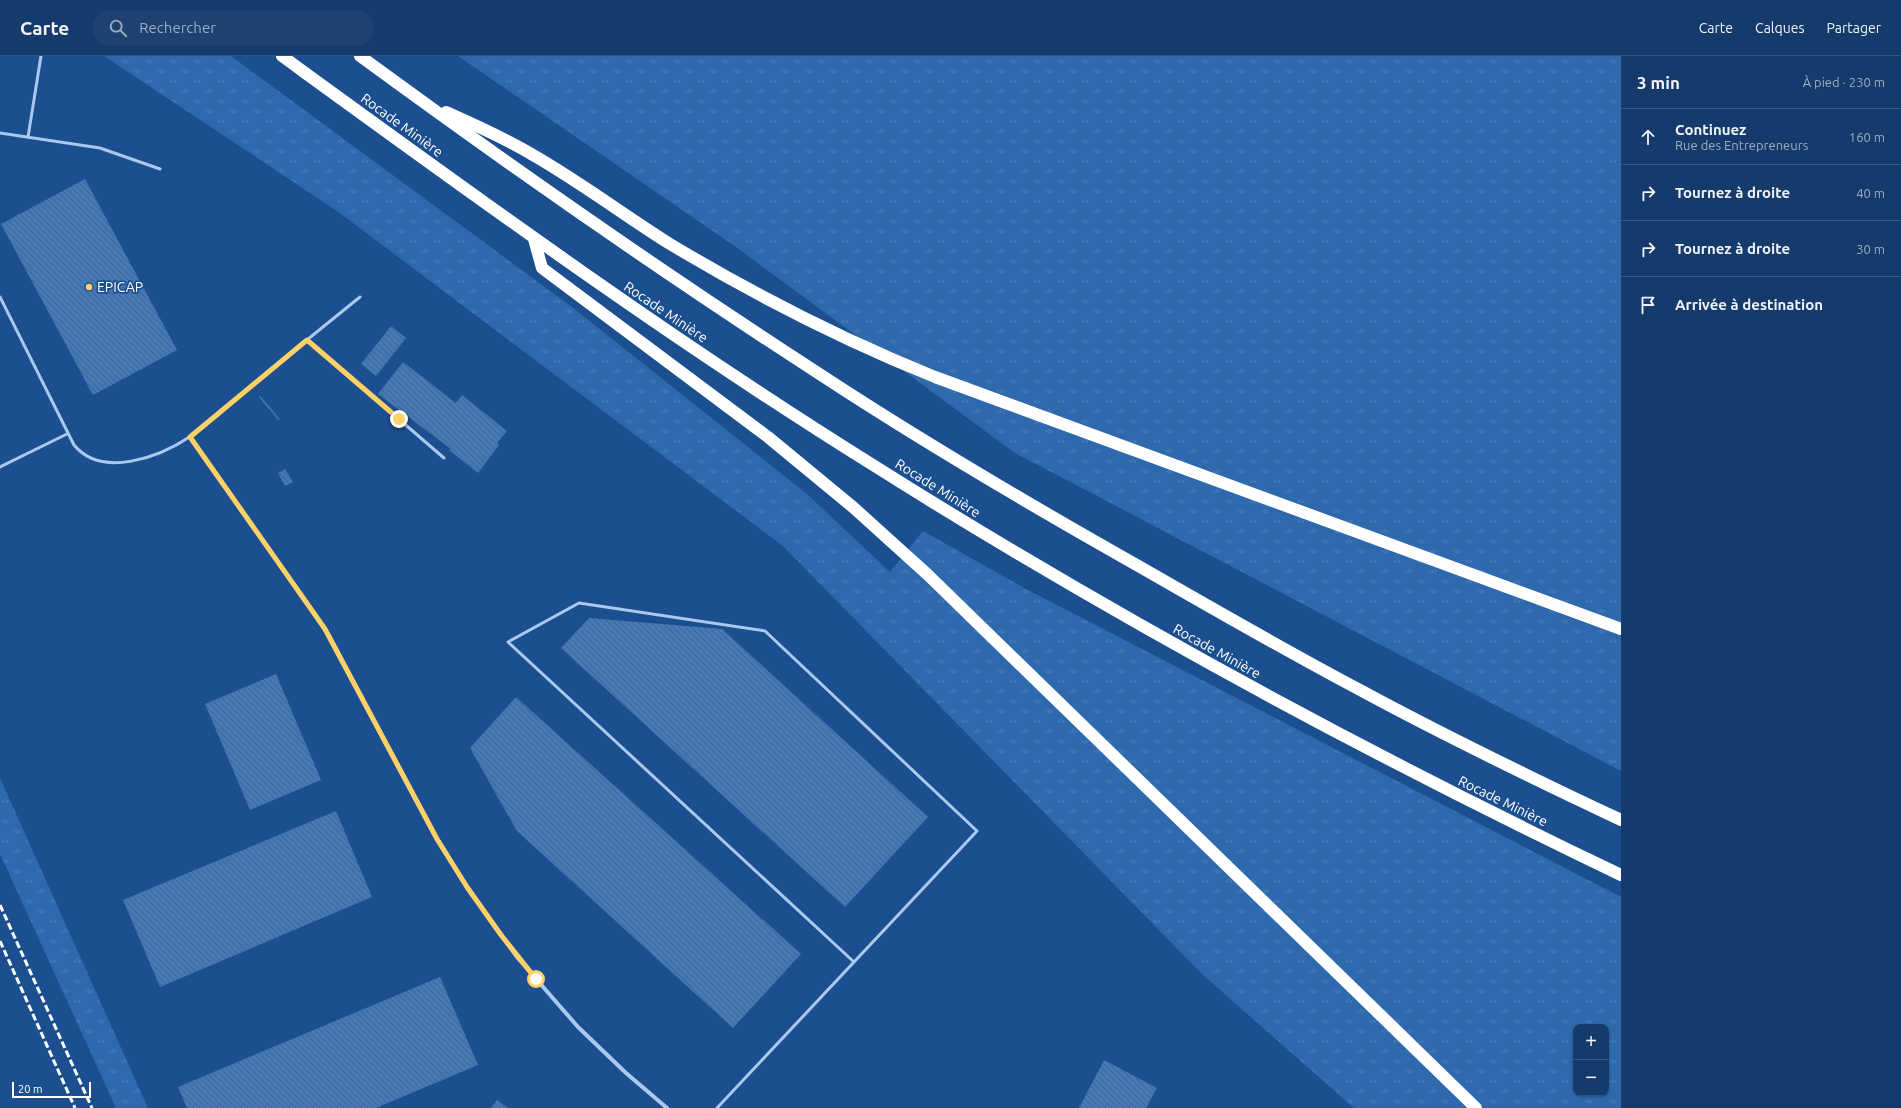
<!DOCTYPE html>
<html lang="fr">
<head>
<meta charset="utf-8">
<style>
	:root { --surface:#143b6b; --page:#1d4271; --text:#f1f3f6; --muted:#9dadc1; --line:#33557e }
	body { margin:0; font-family:Ubuntu,sans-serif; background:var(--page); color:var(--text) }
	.controls { position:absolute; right:12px; bottom:12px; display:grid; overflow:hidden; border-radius:8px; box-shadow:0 1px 3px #0004 }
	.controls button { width:36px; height:36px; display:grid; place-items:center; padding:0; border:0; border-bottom:1px solid var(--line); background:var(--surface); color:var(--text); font:20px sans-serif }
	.scale { position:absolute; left:12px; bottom:10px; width:79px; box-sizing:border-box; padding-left:4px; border:2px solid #fff; border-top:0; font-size:11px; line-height:14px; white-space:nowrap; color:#fff; -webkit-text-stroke:3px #1b4f8f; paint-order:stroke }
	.stop { position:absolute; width:12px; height:12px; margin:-9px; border:3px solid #ffd166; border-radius:50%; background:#fff }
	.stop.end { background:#ffd166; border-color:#fff; box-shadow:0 1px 4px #0008 }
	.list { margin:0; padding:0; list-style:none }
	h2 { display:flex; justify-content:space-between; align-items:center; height:52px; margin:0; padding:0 16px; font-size:17px }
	h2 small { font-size:13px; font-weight:400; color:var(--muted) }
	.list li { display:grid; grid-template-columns:26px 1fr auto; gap:12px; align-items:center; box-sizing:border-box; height:56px; padding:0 16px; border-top:1px solid var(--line) }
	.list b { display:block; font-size:15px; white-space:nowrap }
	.list p { margin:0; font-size:13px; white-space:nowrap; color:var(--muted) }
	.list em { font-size:13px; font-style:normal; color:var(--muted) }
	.icon { flex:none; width:22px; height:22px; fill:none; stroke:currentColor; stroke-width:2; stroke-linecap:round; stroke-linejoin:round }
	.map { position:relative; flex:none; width:1621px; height:1052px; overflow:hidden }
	header { display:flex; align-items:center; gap:24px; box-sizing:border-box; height:56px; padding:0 20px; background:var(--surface); border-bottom:1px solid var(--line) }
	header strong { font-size:19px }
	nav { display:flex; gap:22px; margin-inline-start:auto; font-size:14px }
	.search { width:280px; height:36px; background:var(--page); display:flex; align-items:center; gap:10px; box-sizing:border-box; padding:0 14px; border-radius:16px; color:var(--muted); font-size:15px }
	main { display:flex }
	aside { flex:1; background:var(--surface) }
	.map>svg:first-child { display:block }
	.grass { fill:url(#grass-tufts); fill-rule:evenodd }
	.building { fill:url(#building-back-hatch) }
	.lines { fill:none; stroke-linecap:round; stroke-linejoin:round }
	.lane { stroke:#a9c9ee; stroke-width:3 }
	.street { stroke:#a9c9ee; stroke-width:4 }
	.highway { stroke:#fff; stroke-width:12 }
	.rail { stroke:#fff; stroke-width:3; stroke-dasharray:7 3; stroke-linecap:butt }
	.route { stroke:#ffd166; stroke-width:5 }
	.poi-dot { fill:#ffd166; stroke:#1b4f8f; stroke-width:1.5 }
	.labels { text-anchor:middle; stroke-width:3.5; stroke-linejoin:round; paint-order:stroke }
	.street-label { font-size:14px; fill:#fff; stroke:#1b4f8f }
	.poi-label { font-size:14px; fill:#fff; stroke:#1b4f8f; text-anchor:start }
</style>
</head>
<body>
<header>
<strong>Carte</strong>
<div class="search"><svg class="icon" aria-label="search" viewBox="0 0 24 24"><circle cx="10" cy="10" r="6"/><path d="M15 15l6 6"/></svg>Rechercher</div>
<nav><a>Carte</a><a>Calques</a><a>Partager</a></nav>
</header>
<main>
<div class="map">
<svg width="1621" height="1052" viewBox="0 0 1621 1052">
	<defs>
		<pattern id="grass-tufts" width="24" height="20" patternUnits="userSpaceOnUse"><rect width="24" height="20" fill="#2e69ad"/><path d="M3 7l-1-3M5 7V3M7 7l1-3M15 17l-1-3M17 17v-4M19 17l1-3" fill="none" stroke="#4d80b9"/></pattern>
		<pattern id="building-back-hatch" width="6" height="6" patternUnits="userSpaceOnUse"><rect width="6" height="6" fill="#4478b7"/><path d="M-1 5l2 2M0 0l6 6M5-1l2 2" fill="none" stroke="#486282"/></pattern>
	</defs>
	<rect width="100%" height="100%" fill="#1b4f8f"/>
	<g class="grass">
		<path d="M104,0H231L572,251L807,438L890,516L923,475L1026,533L1621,841V1052H1354L1202,918L783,490L337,155ZM1576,971H1606V1037H1576Z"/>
		<path d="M458,0H1621V715L1015,397L736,191Z"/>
		<path d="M0,722L148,1052H116L0,798Z"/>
	</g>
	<g class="building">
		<path d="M85,123L177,294L93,339L1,168Z"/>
		<path d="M391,270L406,282L376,320L361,308Z"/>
		<path d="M403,306L456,347L462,339L507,375L497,387L499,389L478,417L449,394L451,393L378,338Z"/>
		<path d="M260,340L280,363L278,364L259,341Z"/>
		<path d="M285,413L293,426L285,430L278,417Z"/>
		<path d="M589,562L722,573L928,761L845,851L561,592Z"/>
		<path d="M276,618L321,724L250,754L205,648Z"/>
		<path d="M516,641L801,898L733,972L517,775L470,692Z"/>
		<path d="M336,755L372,841L160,931L123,844Z"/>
		<path d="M440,921L478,1009L376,1052H187L178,1031Z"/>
		<path d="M1104,1004L1157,1032L1146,1052H1079Z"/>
		<path d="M497,1044L508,1052H491Z"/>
	</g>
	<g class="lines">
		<g class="lane">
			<path d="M0,77L100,92L160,113"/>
			<path d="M28,81L41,0"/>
			<path d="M0,241L74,389C102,423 160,401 191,380C218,361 242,337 268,316C298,291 329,266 360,241"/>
			<path d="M307,284L444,402"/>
			<path d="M0,411L67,378"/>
			<path d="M717,1052L977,775L765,575L579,547L508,586L854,906"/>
		</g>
		<path class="street" d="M190,381L325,573L437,783L467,831L517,901L578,971L626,1017L667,1052"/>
		<g class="highway">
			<path d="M282,0C476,141 669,282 873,409C1114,561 1364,696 1621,819"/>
			<path d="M360,0C510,110 662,216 818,317C923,386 1032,450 1142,512C1215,554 1288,596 1362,635C1447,681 1534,723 1621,764"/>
			<path d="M446,56C475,69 505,82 533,99C580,126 624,159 670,188C755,239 843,284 935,321L1621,573"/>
			<path d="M534,183L542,212L768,381L854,452L927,518L1476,1052"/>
		</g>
		<g class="rail">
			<path d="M0,849L92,1052"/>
			<path d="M0,885L75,1052"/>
		</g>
	</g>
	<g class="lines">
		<path class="route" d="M399,363L307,284L190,381L325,573L437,783L467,831L501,879L536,923"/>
	</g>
	<circle class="poi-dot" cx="89" cy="231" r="4"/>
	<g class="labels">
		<g class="street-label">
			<text transform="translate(402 69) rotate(36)" y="5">Rocade Minière</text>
			<text transform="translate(666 256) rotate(34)" y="5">Rocade Minière</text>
			<text transform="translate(938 432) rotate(32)" y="5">Rocade Minière</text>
			<text transform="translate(1217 595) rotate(29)" y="5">Rocade Minière</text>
			<text transform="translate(1503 745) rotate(26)" y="5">Rocade Minière</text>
		</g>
		<g class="poi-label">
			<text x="97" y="236">EPICAP</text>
		</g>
	</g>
</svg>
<div class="controls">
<button>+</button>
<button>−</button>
</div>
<div class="scale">20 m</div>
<div class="stop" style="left:536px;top:923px"></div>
<div class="stop end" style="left:399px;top:363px"></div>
</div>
<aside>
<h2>3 min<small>À pied · 230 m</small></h2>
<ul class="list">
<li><svg class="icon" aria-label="ahead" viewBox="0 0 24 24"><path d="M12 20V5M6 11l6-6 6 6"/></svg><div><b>Continuez</b><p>Rue des Entrepreneurs</p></div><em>160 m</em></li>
<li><svg class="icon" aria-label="right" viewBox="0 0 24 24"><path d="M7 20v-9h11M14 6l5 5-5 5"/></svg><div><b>Tournez à droite</b></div><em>40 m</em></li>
<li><svg class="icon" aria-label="right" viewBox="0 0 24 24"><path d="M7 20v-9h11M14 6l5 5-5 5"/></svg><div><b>Tournez à droite</b></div><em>30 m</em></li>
<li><svg class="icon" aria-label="arrive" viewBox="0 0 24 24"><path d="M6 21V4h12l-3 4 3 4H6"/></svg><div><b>Arrivée à destination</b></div></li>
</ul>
</aside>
</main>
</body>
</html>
